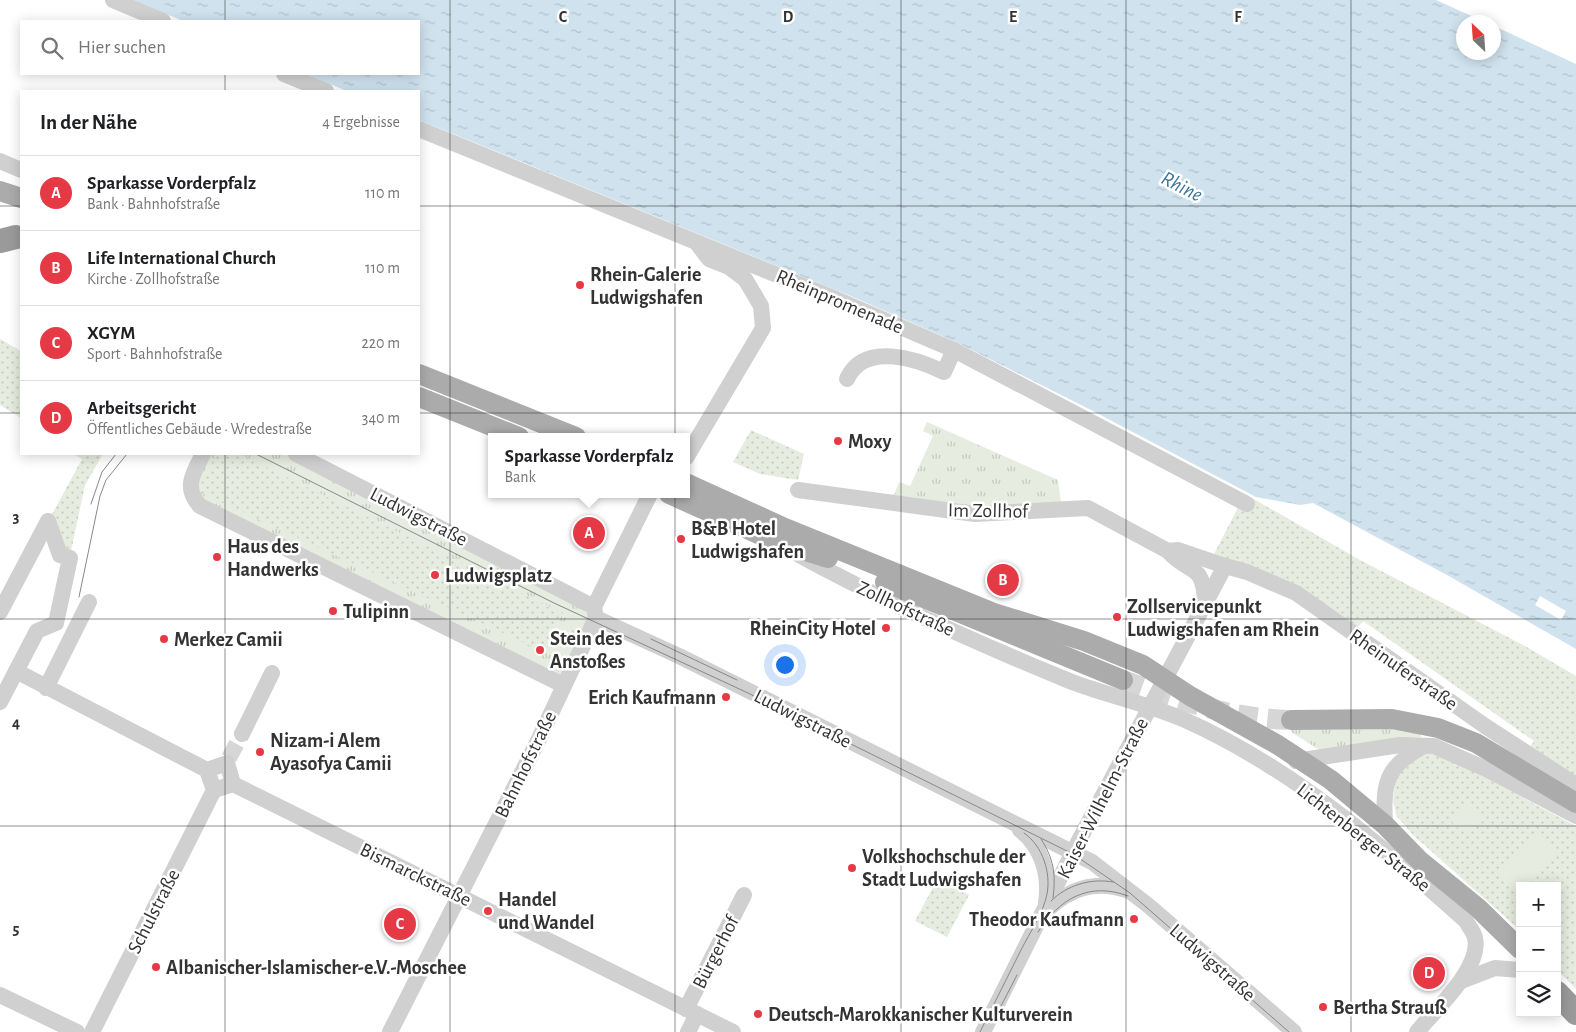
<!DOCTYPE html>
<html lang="de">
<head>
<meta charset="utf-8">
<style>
	:root { --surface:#fff; --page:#f6f6f6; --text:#202124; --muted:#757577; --line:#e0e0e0; --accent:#e63946 }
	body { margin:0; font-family:"Alegreya Sans",sans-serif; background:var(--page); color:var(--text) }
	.controls { position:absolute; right:15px; bottom:15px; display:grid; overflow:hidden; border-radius:0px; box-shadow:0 2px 12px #0003 }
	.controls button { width:45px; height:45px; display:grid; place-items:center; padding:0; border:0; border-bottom:1px solid var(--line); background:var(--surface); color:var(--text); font:25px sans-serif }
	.compass { position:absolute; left:1456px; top:15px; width:45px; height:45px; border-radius:50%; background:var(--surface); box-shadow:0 2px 12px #0003; rotate:335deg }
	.you { position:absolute; left:784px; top:664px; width:18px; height:18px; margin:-12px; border:4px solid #fff; border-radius:50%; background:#1a73e8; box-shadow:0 0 0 8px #1a73e833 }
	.badge { display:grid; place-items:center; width:32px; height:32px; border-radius:50%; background:var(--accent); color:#fff; font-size:16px; font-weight:700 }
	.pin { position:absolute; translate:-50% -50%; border:2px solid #fff; box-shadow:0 1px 5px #0006 }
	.popup { position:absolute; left:488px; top:433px; width:202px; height:65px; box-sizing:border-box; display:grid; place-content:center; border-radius:0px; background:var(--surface); filter:drop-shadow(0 1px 4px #0005); font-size:16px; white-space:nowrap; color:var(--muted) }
	.popup b { font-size:19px; color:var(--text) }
	.popup::after { content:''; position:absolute; left:50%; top:100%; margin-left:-10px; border:10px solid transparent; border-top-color:var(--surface) }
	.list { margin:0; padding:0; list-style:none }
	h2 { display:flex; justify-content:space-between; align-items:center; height:65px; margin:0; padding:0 20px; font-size:21px }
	h2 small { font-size:16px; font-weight:400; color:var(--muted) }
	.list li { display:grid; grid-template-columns:32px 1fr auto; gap:15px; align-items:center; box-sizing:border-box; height:75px; padding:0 20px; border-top:1px solid var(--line) }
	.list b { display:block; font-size:19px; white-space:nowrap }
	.list p { margin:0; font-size:16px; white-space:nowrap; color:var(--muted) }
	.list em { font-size:16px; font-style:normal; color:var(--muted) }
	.icon { flex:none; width:28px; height:28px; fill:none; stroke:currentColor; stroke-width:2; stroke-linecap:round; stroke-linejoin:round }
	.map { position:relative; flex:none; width:1576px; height:1032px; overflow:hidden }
	.search { position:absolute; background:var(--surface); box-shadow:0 2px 12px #0003; left:20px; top:20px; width:400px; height:55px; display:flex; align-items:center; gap:12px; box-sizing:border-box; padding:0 18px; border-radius:0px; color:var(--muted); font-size:19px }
	.panel { position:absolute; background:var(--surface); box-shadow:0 2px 12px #0003; left:20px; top:90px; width:400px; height:365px; border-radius:0px }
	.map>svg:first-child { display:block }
	.grass { fill:url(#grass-tufts) }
	.park { fill:url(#park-dots) }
	.pitch { fill:#e6ecdf }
	.water { fill:url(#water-ripples) }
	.pier { fill:#fff }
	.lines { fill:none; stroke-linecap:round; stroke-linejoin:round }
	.minor-tunnel { stroke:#d6d6d6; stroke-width:16; stroke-dasharray:16 8; stroke-linecap:butt }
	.major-tunnel { stroke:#d6d6d6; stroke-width:20; stroke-dasharray:20 10; stroke-linecap:butt }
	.minor { stroke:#d0d0d0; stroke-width:16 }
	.major { stroke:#ababab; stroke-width:20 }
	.highway { stroke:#9a9a9a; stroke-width:24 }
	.tram { stroke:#888; stroke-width:1 }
	.grid { fill:none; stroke:#333; stroke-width:1; stroke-opacity:0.55 }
	.poi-dot { fill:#e63946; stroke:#fff; stroke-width:2 }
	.labels { text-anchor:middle; stroke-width:5; stroke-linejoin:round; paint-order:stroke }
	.poi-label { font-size:20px; font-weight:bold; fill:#333; stroke:#fff; text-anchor:start }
	.street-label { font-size:20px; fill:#333; stroke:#fff }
	.water-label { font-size:21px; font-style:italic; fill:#3f7597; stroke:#fff }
	.grid-label { font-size:16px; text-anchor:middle; font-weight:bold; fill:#333; stroke:#fff; stroke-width:5; stroke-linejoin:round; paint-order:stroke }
</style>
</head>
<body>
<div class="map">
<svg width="1576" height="1032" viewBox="0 0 1576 1032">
	<defs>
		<pattern id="grass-tufts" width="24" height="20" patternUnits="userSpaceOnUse" patternTransform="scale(1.25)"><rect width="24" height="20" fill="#e6ecdf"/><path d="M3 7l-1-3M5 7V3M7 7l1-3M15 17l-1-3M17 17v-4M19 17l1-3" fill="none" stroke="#c6cbc0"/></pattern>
		<pattern id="park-dots" width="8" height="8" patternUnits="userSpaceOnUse" patternTransform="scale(1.25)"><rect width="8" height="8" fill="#e6ecdf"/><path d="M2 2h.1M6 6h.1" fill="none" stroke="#c6cbc0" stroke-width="1.8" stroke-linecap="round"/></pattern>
		<pattern id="water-ripples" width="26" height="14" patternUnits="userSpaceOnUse" patternTransform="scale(1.25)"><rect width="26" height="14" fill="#cfe2ee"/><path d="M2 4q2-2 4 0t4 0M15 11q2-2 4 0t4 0" fill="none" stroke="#b2c2cd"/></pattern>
	</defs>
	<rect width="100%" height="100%" fill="#fff"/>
	<g class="grass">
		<path d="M927,422L1058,480L1061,503L978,507L894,495L899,482L910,486L933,436L923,431Z"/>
		<path d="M203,454H296L594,607L563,685L195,501Z"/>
		<path d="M1391,728L1421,732V737L1368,742L1321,751L1291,732L1292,729Z"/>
	</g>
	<g class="park">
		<path d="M0,339L21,351V418L0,405Z"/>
		<path d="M751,430L804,454L798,480L760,474L733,462Z"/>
		<path d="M74,454H103L85,485L70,556L49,520L82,459Z"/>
		<path d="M216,454H240L563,613L544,652L197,491Z"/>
		<path d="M1245,494L1360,560L1525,646L1576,676V779L1528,749L1534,741L1363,621L1357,628L1284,580L1247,564L1213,556Z"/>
		<path d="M1423,752L1447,757L1576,826V989L1557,970V886H1520V930L1413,835L1396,815L1393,800L1396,777Z"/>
		<path d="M938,878L969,895L947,937L915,921Z"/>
	</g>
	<g class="pitch">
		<path d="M1470,802L1485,816L1468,836L1452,822Z"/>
		<path d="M1537,833L1558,852L1527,886H1520L1518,895L1497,875Z"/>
	</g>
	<path class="water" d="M133,0H1436L1485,22H1464V52H1494V26L1576,64V649L1447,575L1313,503L1300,505L1256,497L1091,410L956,342L853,297L419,120V91H347L305,74H419V21H183Z"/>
	<path class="pier" d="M1540,596L1566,611L1561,620L1535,605Z"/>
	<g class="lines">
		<path class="minor-tunnel" d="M229,758L242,734"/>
		<path class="major-tunnel" d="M1123,680C1180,701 1229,718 1291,720"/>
		<g class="minor">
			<path d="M113,0L163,21"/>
			<path d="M284,74L326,91"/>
			<path d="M419,129L831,297L954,350L1247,504"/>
			<path d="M0,161L21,170"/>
			<path d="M847,379C864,341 917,359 944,372L954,350"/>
			<path d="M203,454C193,473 183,488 200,506L563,685"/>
			<path d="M296,454L594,607"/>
			<path d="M686,458L763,328L761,306L745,279L729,267L709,259L696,242"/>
			<path d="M798,490L975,514L1088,508L1168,551C1188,575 1203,561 1205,601"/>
			<path d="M1168,551L1178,550L1225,566L1247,572L1296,593L1485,726L1576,785"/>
			<path d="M799,555C887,603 979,644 1072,682C1109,696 1149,704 1185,720C1292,768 1380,844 1466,921C1469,927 1474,932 1475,938C1482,968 1434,1011 1417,1032"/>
			<path d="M0,612L48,521L60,555L70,558L56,623L37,631L0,702"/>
			<path d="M596,618L679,656L1092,862L1149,906L1294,1032"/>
			<path d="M16,671L207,770L214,790L233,784L227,763L207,770"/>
			<path d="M46,688L89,602"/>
			<path d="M242,734L272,673"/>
			<path d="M1296,761L1400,745L1434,746L1486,769L1576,816"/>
			<path d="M233,784L733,1032"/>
			<path d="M1385,825C1383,784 1385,766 1424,746"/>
			<path d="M1020,830C1042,847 1050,875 1046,902"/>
			<path d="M1048,909C1071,888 1096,880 1126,890"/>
			<path d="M1461,981L1495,968L1520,970"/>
			<path d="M0,995L77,1032"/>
			<path d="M686,1009L744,895"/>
			<path d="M92,1032L214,790"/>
			<path d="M390,1032L538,741L596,618L594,607L650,494"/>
			<path d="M688,1032L697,1014"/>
			<path d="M983,1032L1075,848L1225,566"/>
		</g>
		<g class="major">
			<path d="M0,191L21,198"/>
			<path d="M419,374L576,437"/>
			<path d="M419,397L519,437"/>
			<path d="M686,483L785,528L994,613L1084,641L1143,665L1190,696L1278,745L1331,780L1385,825L1419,860L1478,908L1520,949"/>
			<path d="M669,494L776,542L828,558"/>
			<path d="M885,582L1123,680"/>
			<path d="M1291,720L1392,719L1438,728L1476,743L1576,803"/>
		</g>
		<g class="highway">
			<path d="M0,241L16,237"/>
			<path d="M1557,993L1576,1013"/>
		</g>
		<g class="tram">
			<path d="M256,454L554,603L748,693L1073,854L1130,893L1289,1032"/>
			<path d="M91,504L102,472L116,454"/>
			<path d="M79,597L100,496L106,480L127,454"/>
			<path d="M651,639L737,680"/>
			<path d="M1041,839C1054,859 1056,875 1053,898"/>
			<path d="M1051,901C1067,885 1091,878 1113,882"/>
			<path d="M1038,932C1059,899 1089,881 1128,896"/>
			<path d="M1001,1006L1017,975"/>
			<path d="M980,1032C994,1005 1007,977 1021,950C1030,932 1043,914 1047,894C1051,873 1043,846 1024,833"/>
		</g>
	</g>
	<path class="grid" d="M225,0V21M450,0V1032M675,0V1032M901,0V1032M1126,0V1032M1351,0V1032M225,74V91M0,206H21M419,206H1576M0,413H21M419,413H1576M225,454V1032M0,619H1576M0,826H1576"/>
	<g class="poi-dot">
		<circle cx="580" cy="285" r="5"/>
		<circle cx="838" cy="441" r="5"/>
		<circle cx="681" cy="539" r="5"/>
		<circle cx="217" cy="557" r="5"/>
		<circle cx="435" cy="575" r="5"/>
		<circle cx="333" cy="611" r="5"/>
		<circle cx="1117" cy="617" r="5"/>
		<circle cx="886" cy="628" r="5"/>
		<circle cx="164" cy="639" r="5"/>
		<circle cx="540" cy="650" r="5"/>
		<circle cx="726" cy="697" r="5"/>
		<circle cx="260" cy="752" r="5"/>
		<circle cx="852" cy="868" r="5"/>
		<circle cx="488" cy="911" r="5"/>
		<circle cx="1134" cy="919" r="5"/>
		<circle cx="156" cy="967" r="5"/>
		<circle cx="1323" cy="1007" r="5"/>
		<circle cx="758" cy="1014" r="5"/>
	</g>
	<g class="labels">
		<g class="poi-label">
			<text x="590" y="281">Rhein-Galerie<tspan x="590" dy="23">Ludwigshafen</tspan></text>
			<text x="848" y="448">Moxy</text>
			<text x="691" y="535">B&amp;B Hotel<tspan x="691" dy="23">Ludwigshafen</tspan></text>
			<text x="227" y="553">Haus des<tspan x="227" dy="23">Handwerks</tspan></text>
			<text x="445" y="582">Ludwigsplatz</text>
			<text x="1127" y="613">Zollservicepunkt<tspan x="1127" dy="23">Ludwigshafen am Rhein</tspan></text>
			<text x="343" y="618">Tulipinn</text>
			<text x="876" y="635" text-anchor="end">RheinCity Hotel</text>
			<text x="550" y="645">Stein des<tspan x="550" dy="23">Anstoßes</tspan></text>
			<text x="174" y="646">Merkez Camii</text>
			<text x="716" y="704" text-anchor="end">Erich Kaufmann</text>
			<text x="270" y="747">Nizam-i Alem<tspan x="270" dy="23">Ayasofya Camii</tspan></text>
			<text x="862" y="863">Volkshochschule der<tspan x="862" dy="23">Stadt Ludwigshafen</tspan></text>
			<text x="498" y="906">Handel<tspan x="498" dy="23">und Wandel</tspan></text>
			<text x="1124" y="926" text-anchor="end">Theodor Kaufmann</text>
			<text x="166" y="974">Albanischer-Islamischer-e.V.-Moschee</text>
			<text x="1333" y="1014">Bertha Strauß</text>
			<text x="768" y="1021">Deutsch-Marokkanischer Kulturverein</text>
		</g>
		<g class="street-label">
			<text transform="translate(840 301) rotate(23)" y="7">Rheinpromenade</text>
			<text transform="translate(988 510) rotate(1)" y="7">Im Zollhof</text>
			<text transform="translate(419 516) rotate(27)" y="7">Ludwigstraße</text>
			<text transform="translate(906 608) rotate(25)" y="7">Zollhofstraße</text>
			<text transform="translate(1404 669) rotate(35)" y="7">Rheinuferstraße</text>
			<text transform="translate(803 718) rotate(27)" y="7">Ludwigstraße</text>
			<text transform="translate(525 764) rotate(-64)" y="7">Bahnhofstraße</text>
			<text transform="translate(1102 798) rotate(-63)" y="7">Kaiser-Wilhelm-Straße</text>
			<text transform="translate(1364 837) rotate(38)" y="7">Lichtenberger Straße</text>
			<text transform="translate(416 874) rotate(26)" y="7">Bismarckstraße</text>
			<text transform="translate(153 911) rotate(-63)" y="7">Schulstraße</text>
			<text transform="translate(715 952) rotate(-63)" y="7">Bürgerhof</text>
			<text transform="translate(1213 962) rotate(41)" y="7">Ludwigstraße</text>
		</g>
		<g class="water-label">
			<text transform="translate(1182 186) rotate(27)" y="7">Rhine</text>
		</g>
	</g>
	<g class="grid-label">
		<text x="563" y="22">C</text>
		<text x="788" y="22">D</text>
		<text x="1013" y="22">E</text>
		<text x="1238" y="22">F</text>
		<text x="16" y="522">3</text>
		<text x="16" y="728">4</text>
		<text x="16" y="934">5</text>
	</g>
</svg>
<div class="controls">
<button>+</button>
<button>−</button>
<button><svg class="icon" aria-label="layers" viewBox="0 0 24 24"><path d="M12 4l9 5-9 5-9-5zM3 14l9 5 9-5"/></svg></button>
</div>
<svg class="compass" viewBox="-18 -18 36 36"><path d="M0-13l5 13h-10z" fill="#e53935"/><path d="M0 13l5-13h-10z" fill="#757577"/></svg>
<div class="you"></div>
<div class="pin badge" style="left:589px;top:533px">A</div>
<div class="popup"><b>Sparkasse Vorderpfalz</b>Bank</div>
<div class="pin badge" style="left:1003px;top:580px">B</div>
<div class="pin badge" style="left:400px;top:924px">C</div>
<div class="pin badge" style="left:1429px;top:973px">D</div>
<div class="search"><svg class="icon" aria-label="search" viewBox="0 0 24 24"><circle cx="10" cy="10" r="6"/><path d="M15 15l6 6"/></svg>Hier suchen</div>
<section class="panel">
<h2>In der Nähe<small>4 Ergebnisse</small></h2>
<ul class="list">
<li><span class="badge">A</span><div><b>Sparkasse Vorderpfalz</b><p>Bank · Bahnhofstraße</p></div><em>110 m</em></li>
<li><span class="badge">B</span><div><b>Life International Church</b><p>Kirche · Zollhofstraße</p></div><em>110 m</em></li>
<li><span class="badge">C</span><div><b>XGYM</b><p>Sport · Bahnhofstraße</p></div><em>220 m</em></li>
<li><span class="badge">D</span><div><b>Arbeitsgericht</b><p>Öffentliches Gebäude · Wredestraße</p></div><em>340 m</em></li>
</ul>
</section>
</div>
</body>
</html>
